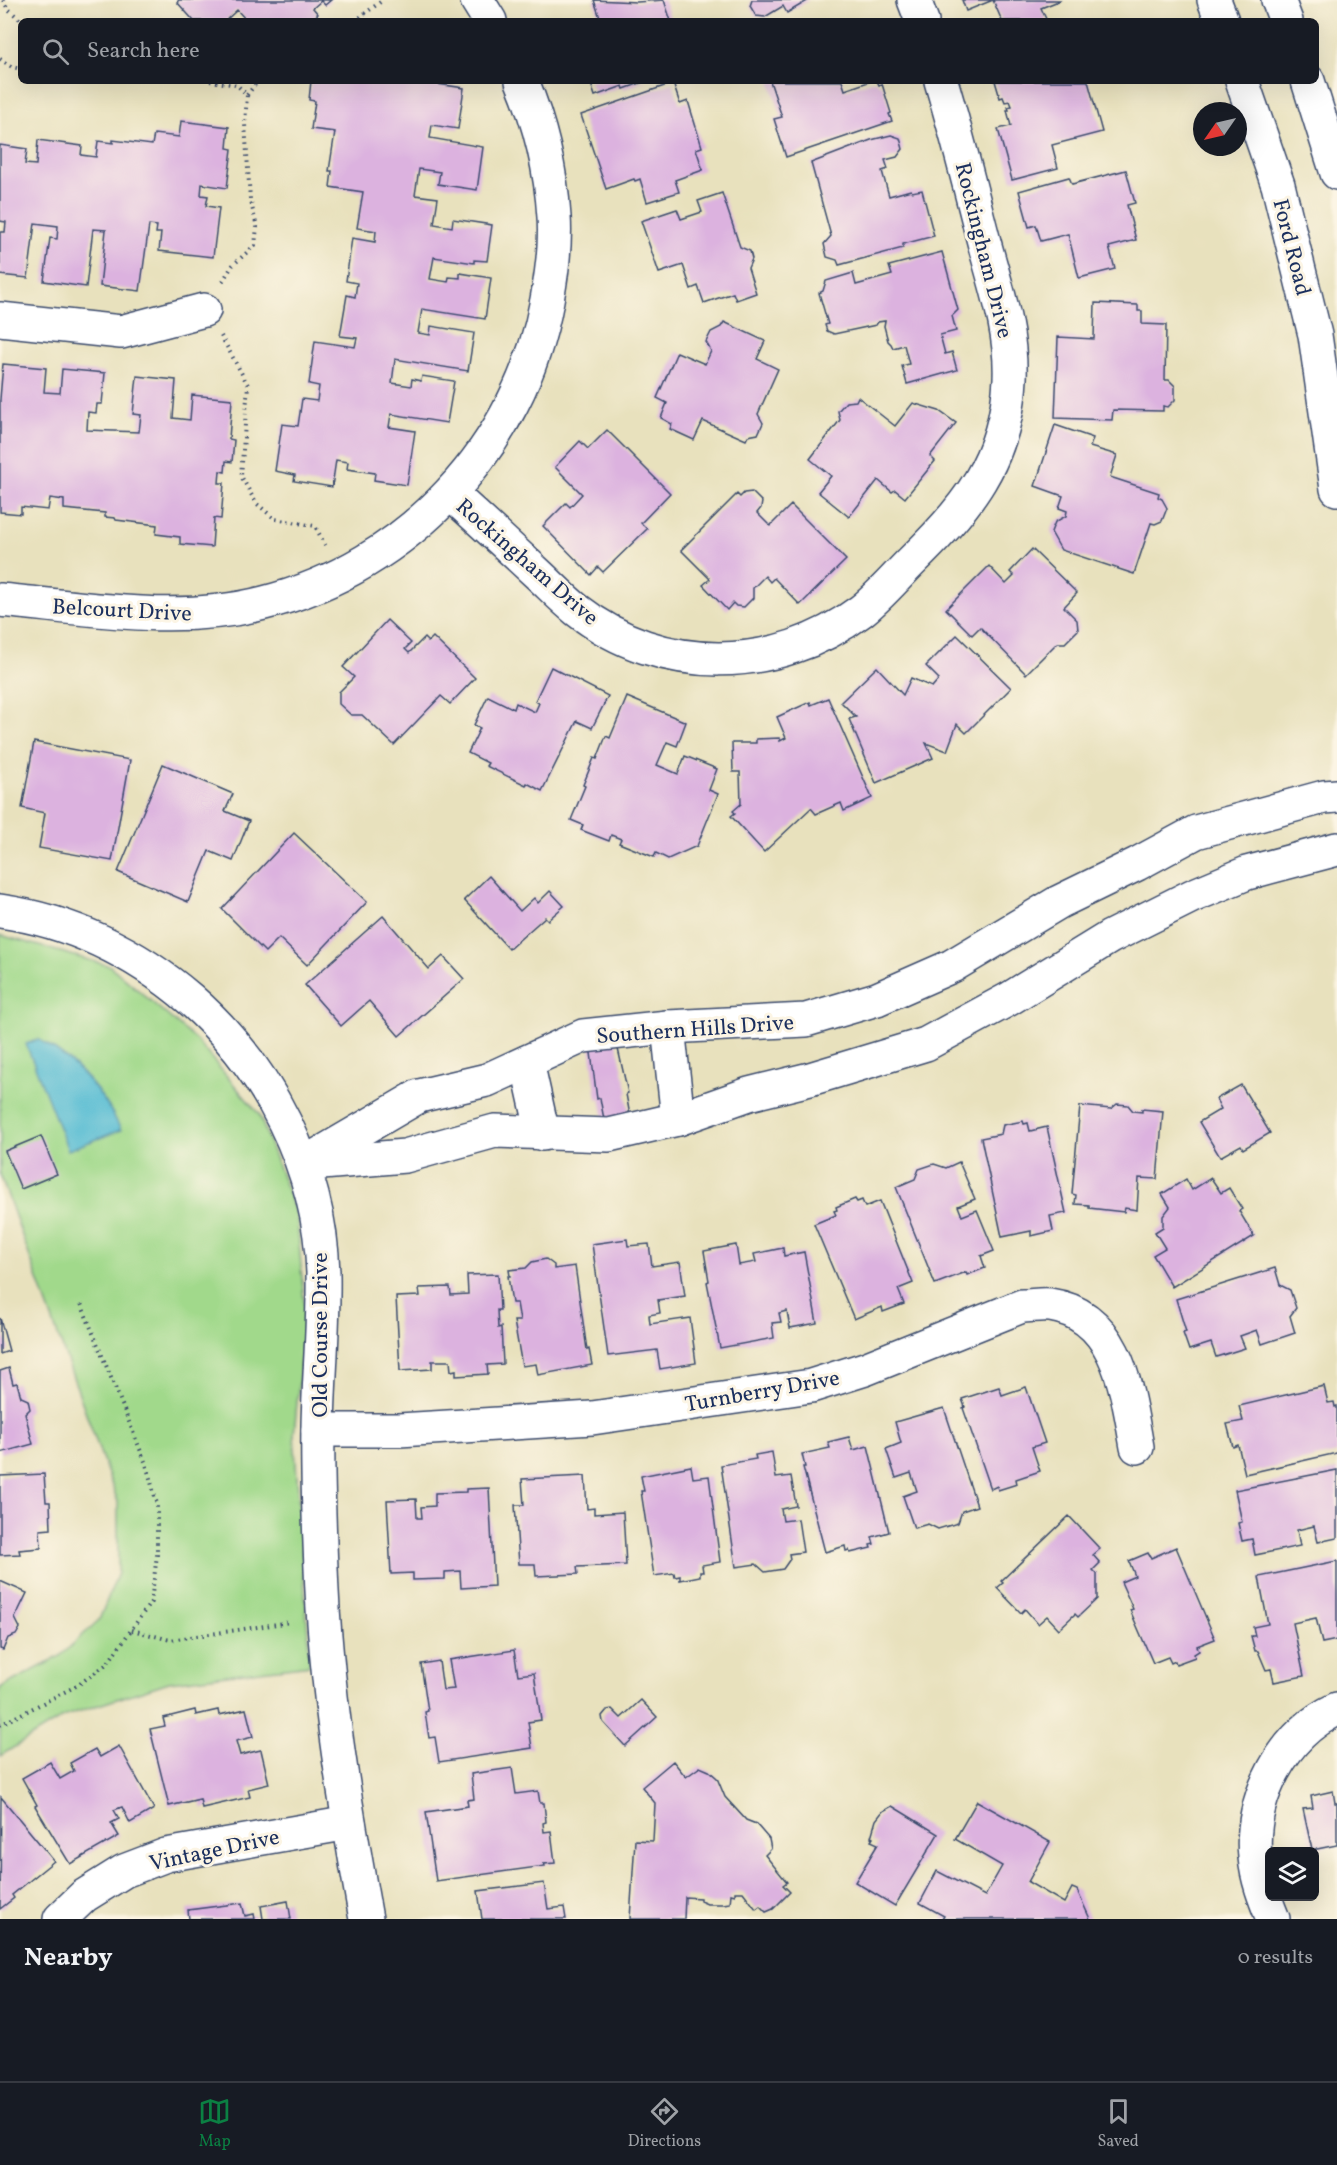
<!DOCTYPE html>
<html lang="en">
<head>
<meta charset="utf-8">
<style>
	:root { --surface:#171b24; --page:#242831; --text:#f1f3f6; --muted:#9ea1a6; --line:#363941; --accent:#0b8043 }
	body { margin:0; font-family:Vollkorn,serif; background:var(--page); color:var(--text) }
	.controls { position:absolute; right:18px; bottom:18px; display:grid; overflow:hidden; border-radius:9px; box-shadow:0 6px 24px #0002 }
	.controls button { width:54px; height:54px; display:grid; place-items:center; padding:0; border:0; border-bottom:2px solid var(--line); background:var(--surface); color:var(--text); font:30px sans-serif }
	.compass { position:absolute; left:1193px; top:102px; width:54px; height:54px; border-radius:50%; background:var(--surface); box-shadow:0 6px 24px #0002; rotate:236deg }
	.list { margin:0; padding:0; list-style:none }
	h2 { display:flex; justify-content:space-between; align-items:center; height:78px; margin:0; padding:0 24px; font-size:26px }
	h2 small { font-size:20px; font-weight:400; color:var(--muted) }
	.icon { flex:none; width:33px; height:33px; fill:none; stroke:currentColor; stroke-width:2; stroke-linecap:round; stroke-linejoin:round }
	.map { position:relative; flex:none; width:1337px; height:1919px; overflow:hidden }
	.search { position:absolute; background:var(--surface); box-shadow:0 6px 24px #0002; left:18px; right:18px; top:18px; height:66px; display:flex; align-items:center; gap:15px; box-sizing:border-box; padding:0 21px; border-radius:9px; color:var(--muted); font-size:22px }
	.sheet { height:162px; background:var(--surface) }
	nav { display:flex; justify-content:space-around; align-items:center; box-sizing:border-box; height:84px; border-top:2px solid var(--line); background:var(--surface); font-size:16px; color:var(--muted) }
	nav a { display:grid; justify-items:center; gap:3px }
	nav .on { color:var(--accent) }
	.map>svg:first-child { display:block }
	.green { fill:#a1d98b; stroke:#5e8474; stroke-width:1.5 }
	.water { fill:#55bcd3; stroke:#387698; stroke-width:1.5 }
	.building { fill:#dcb2df }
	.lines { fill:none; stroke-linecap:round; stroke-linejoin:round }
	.minor-casing { stroke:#3a4a6c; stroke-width:36 }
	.secondary-casing { stroke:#3a4a6c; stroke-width:36 }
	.path { stroke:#3a4a6c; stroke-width:4; stroke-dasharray:1.5 4.5; stroke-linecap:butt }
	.minor { stroke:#fff; stroke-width:33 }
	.secondary { stroke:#fff; stroke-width:33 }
	.labels { text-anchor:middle; stroke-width:6; stroke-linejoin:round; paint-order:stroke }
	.street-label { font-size:22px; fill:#1b2f5e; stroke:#fcf5e5 }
</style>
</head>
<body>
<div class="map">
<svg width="1337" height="1919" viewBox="0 0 1337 1919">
	<rect width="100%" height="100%" fill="#fcf5e5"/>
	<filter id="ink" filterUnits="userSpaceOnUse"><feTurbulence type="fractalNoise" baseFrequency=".0167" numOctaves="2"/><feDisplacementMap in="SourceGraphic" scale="12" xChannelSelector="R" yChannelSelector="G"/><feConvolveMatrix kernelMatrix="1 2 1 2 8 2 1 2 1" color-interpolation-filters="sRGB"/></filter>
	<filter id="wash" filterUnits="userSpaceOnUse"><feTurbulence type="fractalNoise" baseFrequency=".008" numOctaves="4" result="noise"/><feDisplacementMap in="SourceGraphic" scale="24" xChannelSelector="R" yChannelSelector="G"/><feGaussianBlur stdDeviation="1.35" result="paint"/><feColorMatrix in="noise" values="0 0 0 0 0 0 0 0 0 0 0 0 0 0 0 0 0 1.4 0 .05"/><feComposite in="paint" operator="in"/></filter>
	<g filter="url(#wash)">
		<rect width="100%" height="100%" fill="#e8e1bd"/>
		<path class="green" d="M0,935L110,966L196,1040L259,1114L297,1217L305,1315L294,1435L310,1665L169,1682L65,1716L0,1756V1688L59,1657L99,1620L118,1573V1502L0,1174Z"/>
		<path class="water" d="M38,1039C73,1058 105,1094 121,1130L68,1150L26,1044Z"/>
		<g id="blocks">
			<g class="building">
				<path d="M179,0H331L325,5L321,1L313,8L318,14L310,21H247L237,10L225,21H194L177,2Z"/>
				<path d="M594,0L637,2L664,0L671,21H601Z"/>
				<path d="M752,0H809L787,13L783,6L765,17L756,16L750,6Z"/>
				<path d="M962,0H1061L1041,8L1047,21H1002L993,0L966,11Z"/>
				<path d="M311,81H424V82L464,88L458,129L432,125L430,138L483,147L477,190L438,184L440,172L419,169L415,195L438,198L434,224L452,227L453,219L492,225L487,261L474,260V263L434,257L430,279L448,282L449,277L460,278V273L491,278L485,319L422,309L418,333L430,335L431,326L474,333L468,371L395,359L392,383L411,386L412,379L421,381L422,376L454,381L447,423L391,414L389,427L415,431L407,485L374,480L375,473L347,469L348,462L336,460L332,487L294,481L295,475L275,471L282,424L298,426L302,399L317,401L319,386L309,384L315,341L355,347L357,338L340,336L347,295L355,297L357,283L346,281L352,238L375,242L376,231L357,228L363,192L330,187L332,171H329L335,132L311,129L315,101L309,100Z"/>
				<path d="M590,81H646L624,89L623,86L595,96Z"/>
				<path d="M770,81H842L845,90L871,81H877L879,85L882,84L891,113L889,114L892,121L786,157L774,119L782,117Z"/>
				<path d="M995,81H1088L1102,132L1052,145L1058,168L1012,180L998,129L1011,126L1007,110H1009L1008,107L1012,106L1010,101L1005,102L1003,97L1000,98Z"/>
				<path d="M673,83L680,104L688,101L702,147L696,149L703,170L675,180L679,192L647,202L640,179L635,181L634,179L606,189L581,115Z"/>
				<path d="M181,121L229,127L227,148L232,149L227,188L202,184L201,195L208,196L206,206L219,208L213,257L159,251L161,233H156L157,226L149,225L140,291L100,286L106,230L93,229L86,287L44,281L50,238L57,239L58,226L35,223L28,278L0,275V232H5L6,222L0,221V145L27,149L25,164L36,165L38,140L82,146L81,155L96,157L98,141L113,143V140L152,145L154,134L179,137Z"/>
				<path d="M891,135L900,138L903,149L897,157L885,160L888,169L882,171L889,196L911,190L912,192L922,190L934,236L903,244V248L839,265L837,260L827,257L824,244L831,236L811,163L871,140Z"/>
				<path d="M1126,170L1135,203L1127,205L1136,240L1109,247L1115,269L1079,278L1068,234L1041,241L1036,225L1029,227L1019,191L1069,177L1072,184Z"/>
				<path d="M722,193L740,247L750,251L752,259L748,268L756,293L736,300L733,293L704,303L698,286L691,289L683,265L659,273L641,221L677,209L681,219L702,212L698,201Z"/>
				<path d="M942,252L958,310L952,316L956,331L940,335L945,354L952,352L957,370L907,384L902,366L909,364L904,345L893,348L891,344L888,341L884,326L885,321L878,322L876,325L834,334L827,331L825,325L828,324L819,293L823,291L826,281L853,273L856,285L892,275L889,266Z"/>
				<path d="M1095,303L1138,305V311H1142V324L1166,325L1165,380H1169L1175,386V400L1168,407L1163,406V411L1113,410L1112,420L1055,418L1058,337L1094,339Z"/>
				<path d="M724,322L765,341L757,359L778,369L758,414L763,423L758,434L748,436L746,440L703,421L694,440L670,429L672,424L661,418L667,403L657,398L677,352L705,364L711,351L706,342L711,332L721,327Z"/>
				<path d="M3,364L46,368L44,392L60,393L62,369L105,373L102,404H97L96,413L88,412L87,430L139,432L141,415L133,414L137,376L176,380L173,418L190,420L192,395L232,399L229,439L234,440L232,462L226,461L225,472L220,471L219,483H224L221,519L214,518L212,547L180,544V537L156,534L157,525L116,520L115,518L105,517V513L64,509V500L50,498L48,510L21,507V514L0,512V399Z"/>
				<path d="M858,397L895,426L913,403L939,411L956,423L930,456L935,461L905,498L895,490L892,492L878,480L849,517L818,492L831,476L810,459L840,420L838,411L846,402L856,401Z"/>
				<path d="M1055,425L1093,438L1090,447L1117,455L1110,477L1159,493L1158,497L1162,499L1167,508L1162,521L1155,524L1151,523L1134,574L1061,550L1051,532L1055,522L1066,516L1067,511L1059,508L1063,496L1035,486Z"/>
				<path d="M607,430L670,493L641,523L647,529L603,572L598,567L591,575L543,526L566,503L570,507L582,494L555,467L580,441L588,449Z"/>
				<path d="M752,492L762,502L761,508L757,513L770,526L791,505L846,560L800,605L774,578L770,582L765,576L753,588V598L744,607L736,606L733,603L727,610L703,585L710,579L681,550L737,494L740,497L744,493Z"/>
				<path d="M1032,549L1077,593L1064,607L1077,620L1078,630L1065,643H1057L1026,674L980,627L972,635L946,609L989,566L1006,584L1014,576L1010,572Z"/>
				<path d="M387,620L411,643L405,649L409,653L424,638L428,642L433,637L475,678L450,704L441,696L394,745L362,715H351L339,704V692L354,677L343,667Z"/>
				<path d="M957,635L1011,688L966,733L957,724L947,751L926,743L933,758L876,783L849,719L856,717L841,702L877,667L903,695L911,678L932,687L939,679L926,666Z"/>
				<path d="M551,667L608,696L592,728L577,721L542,791L527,783L526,785L486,766L488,763L468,753L480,728L474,725L488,696L514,709L516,703L535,712L539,703L535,701Z"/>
				<path d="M627,697L686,722L677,746L667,742L657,765L678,774L685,756L717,769L709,790L718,794L697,846L668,859L656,853L654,857L619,843L621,839L611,835L609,841L581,830L583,825L571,820L585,786L583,785L594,758L597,759L606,736L610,738Z"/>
				<path d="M828,698L872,798L844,811L841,803L816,814L811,808L764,852L731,816L735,813L733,811L741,804L740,772H733L732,743H756V739L780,738V741L786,738L777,717L810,702L811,705Z"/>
				<path d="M34,742L130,760L112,861L39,848L45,813L22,808Z"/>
				<path d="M163,764L233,794L225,811L249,821L233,861L209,851L188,902L118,872Z"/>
				<path d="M294,833L367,902L307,965L279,938L265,952L222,909Z"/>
				<path d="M489,876L520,911L534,898L538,903L550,891L564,906L548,920L545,917L509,949L464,900Z"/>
				<path d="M383,916L429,969L443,956L464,979L399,1036L369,1001L341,1026L305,985Z"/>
				<path d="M616,1040L628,1093L626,1094L631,1121L605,1125L600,1098L597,1099L590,1045Z"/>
				<path d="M1241,1085L1270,1133L1243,1149L1241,1145L1220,1157L1199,1122L1221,1109L1216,1099Z"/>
				<path d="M1117,1104L1128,1105L1133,1111L1142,1112V1109L1163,1111L1157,1179L1139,1178L1137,1210L1125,1208L1124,1212L1089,1208V1205L1075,1204L1076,1195L1072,1194L1080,1106L1111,1109Z"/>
				<path d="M1023,1121L1024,1124L1028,1123L1030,1131L1047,1127L1066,1213L1050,1216L1053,1231L1031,1236V1231L1002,1237L981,1138L1001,1134L1003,1125Z"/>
				<path d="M41,1136L57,1174L21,1189L5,1151Z"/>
				<path d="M959,1162L975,1199L958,1206L962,1216L977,1210L994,1251L981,1256L985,1268L967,1275L966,1272L935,1284L896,1187L915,1179L919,1169L934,1164L946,1168Z"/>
				<path d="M1211,1178L1221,1193L1229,1188L1242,1209L1239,1211L1254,1236L1172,1287L1153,1255L1165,1248L1155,1232L1163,1227V1216L1170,1207L1162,1194L1186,1179L1192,1190Z"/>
				<path d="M855,1199L857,1202L862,1200L865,1207L880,1201L913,1283L898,1289L904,1304L883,1312L882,1307L854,1319L814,1224L836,1215L834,1211L837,1210L836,1207Z"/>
				<path d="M627,1239L628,1246L649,1244L652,1266L680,1262L685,1296L658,1300L660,1313L649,1315L650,1324L690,1318L696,1363L660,1369L657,1350L608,1356L592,1244Z"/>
				<path d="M736,1245L739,1265L756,1262L754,1254L783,1248L784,1256L804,1252L817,1323L790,1328L787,1311L779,1313L781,1322L772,1323L774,1338L720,1348L707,1282L709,1281L704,1251Z"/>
				<path d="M546,1259L554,1265V1269L575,1266L587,1350L589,1349L592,1365L538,1375L536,1364L522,1366L514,1321H520L517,1303H512L508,1276H510L509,1270L526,1268L532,1262Z"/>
				<path d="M1275,1268L1280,1285L1290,1290L1296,1308L1290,1316L1295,1333L1262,1344L1257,1330L1240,1336L1245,1348L1216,1357L1211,1343L1189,1350L1183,1333L1186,1332L1176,1299Z"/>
				<path d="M498,1274L500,1310H497L498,1328L501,1327L503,1364L487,1365L488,1374L456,1376V1370L451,1371L450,1361H432V1369L400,1371L396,1297L420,1296L419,1288L450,1287L451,1295L468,1294L467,1275Z"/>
				<path d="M0,1318L9,1351L0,1354Z"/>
				<path d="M9,1368L13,1384L17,1383L21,1397L28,1400L30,1409L25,1414L33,1444L0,1453V1371Z"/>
				<path d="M1324,1386L1328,1403L1334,1402L1335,1407L1337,1406V1453L1245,1474L1238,1445L1233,1447L1227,1424L1243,1421L1239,1406Z"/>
				<path d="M999,1387L1002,1395L1026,1387L1045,1443L1032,1447L1040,1471L1016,1479L1017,1484L998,1490L997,1486L991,1489L963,1408L965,1407L962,1399Z"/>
				<path d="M944,1408L977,1506L962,1511L958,1523L938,1529L928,1524L914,1528L903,1496L917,1491L911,1473L896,1478L886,1449L901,1443L895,1422Z"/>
				<path d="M849,1437L853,1450L868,1446L889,1532L872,1537L874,1544L870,1545L871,1548L850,1553L849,1550L846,1551L845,1546L825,1552L803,1467H805L802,1454L830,1448L828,1442Z"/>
				<path d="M772,1452L776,1478L791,1476L796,1506L781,1509L783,1521L798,1519L803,1552L789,1554L790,1559L783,1569L765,1572L756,1564L736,1567L721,1465L756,1459L755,1455Z"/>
				<path d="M691,1466L693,1478L709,1476L720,1562L702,1565L703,1572H700V1576L680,1580V1576L675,1577L674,1573L654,1576L641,1491H644L641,1476Z"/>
				<path d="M1337,1470V1538L1318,1542L1314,1526L1297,1530L1300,1546L1255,1555L1252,1539L1242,1541L1238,1523L1242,1522L1235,1490Z"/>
				<path d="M44,1474L46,1502H50L51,1529L40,1530L41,1548L19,1550L20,1554L0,1555V1476Z"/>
				<path d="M585,1476L587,1509L594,1508V1514L623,1512L626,1565L577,1567L578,1574L536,1576L535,1564H519L515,1505H524L522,1479Z"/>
				<path d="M489,1488L494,1586L461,1588L460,1571L445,1572V1579L413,1580V1573L391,1574L387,1500L416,1499L417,1518H422L421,1507L435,1506V1493L466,1492V1489Z"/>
				<path d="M1069,1516L1100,1549L1093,1555L1100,1563L1093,1570L1097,1574V1599L1078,1617L1075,1614L1059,1629L1047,1616L1038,1624L1025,1609L1021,1613L997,1588L1003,1583L1001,1581Z"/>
				<path d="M1176,1547L1215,1639L1197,1646L1199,1651L1194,1654L1195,1657L1176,1664L1175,1661L1171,1663L1168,1657L1153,1663L1130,1610L1133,1609L1121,1582L1135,1576L1129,1561L1148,1553L1151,1558Z"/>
				<path d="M1337,1561V1640L1322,1643L1316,1618L1293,1623L1304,1676L1274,1682L1271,1669L1266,1670L1258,1651H1255L1251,1636H1255L1253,1627L1268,1624L1259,1577Z"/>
				<path d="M0,1581L27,1593L15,1618L20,1628L16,1635L8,1638L3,1650L0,1649Z"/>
				<path d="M514,1650L518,1675L534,1673L541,1720L528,1722L532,1748L439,1762L435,1737L429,1738L425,1712L428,1711L421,1664L439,1661L443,1690L454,1689L449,1660Z"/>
				<path d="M641,1700L657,1717L625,1746L603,1722L602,1716L607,1710L612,1709L621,1718Z"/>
				<path d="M246,1709L253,1737L236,1741L240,1755L261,1750L269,1784L248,1789L250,1797L202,1808L200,1799L169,1806L150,1729L165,1726L163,1718L195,1710L196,1715L218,1710L219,1715Z"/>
				<path d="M119,1746L154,1809L130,1823L122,1807L114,1810L119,1819L111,1823L119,1836L70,1864L35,1806L37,1805L22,1778L50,1762L60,1779L74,1771L70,1763L95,1749L100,1757Z"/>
				<path d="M673,1761L686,1777L700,1767L709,1771L717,1778L725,1797L746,1820L756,1824L769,1839L771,1849L765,1855L787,1882L783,1885L790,1892L773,1909L766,1912L760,1906L756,1909L743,1892H735V1895L731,1894L730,1903L723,1904H707L700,1901V1898L685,1897L684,1919H630L635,1840L653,1841L655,1803L642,1787Z"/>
				<path d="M512,1768L516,1794L538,1791L540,1803H544L546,1822L543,1823L544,1832L551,1831L555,1863L544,1864L545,1866L436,1881L426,1812L468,1806L467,1800L474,1799L471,1774Z"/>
				<path d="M1333,1791L1335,1803H1337V1845L1312,1850L1303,1809L1313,1808L1311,1796Z"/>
				<path d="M1,1797L54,1861L12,1895L14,1898L0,1909Z"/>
				<path d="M977,1801L1050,1842L1028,1882L1064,1903L1072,1888L1077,1890L1090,1919H942L944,1916L920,1903L937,1871L985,1896L1002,1866L955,1839Z"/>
				<path d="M892,1806L938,1834L895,1906L855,1882L878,1844L871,1841L873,1838L871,1837L876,1820L883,1811Z"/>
				<path d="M544,1883L548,1909L564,1907L566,1919H482L478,1891Z"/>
				<path d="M288,1901L291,1919H263L261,1906Z"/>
				<path d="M242,1903L245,1916L254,1914L255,1919H189L188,1910Z"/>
			</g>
		</g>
	</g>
	<g filter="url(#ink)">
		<use href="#blocks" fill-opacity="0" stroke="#3a4a6c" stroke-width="1.5"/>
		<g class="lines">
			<g class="minor-casing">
				<g id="minor">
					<path d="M477,0L490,21"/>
					<path d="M914,0L922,21"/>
					<path d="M0,319L121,332L204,310"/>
					<path d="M451,494C480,520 509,547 538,574C551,586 563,599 577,610C661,676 777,674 861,611C879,597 895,578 911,562C967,508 1006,460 1010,379C1012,332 996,287 984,242C970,188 957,134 941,81"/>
					<path d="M0,600C87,608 178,625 264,603C408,567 521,446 547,300C552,273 556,244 554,217C551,170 540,124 522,81"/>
					<path d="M0,911C71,921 136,953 190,999C268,1067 320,1168 323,1273C324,1324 319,1375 318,1426C317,1473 319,1521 321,1568C325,1686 345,1803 366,1919"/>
					<path d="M668,1027L678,1119"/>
					<path d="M527,1062L543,1134"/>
					<path d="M303,1164L419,1096L487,1080L583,1036L668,1027L806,1020L877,999L952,966L1059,902L1137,864L1196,832L1324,797L1337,796"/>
					<path d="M310,1164L405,1156L495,1131L609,1135L678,1119L749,1094L810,1079L926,1044L1009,999L1110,937L1192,896L1247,873L1337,849"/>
					<path d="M318,1430H399L592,1418L811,1386L865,1369L1022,1306C1031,1306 1041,1304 1050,1305C1119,1315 1127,1392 1137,1447"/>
					<path d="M60,1919L84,1896L124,1871L166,1855L349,1823"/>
					<path d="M1273,1919C1265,1899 1257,1879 1255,1857C1249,1799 1283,1734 1337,1709"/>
				</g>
			</g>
			<g class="secondary-casing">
				<g id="secondary">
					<path d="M1214,0L1222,21"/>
					<path d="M1278,0L1286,21"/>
					<path d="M1242,81L1278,185L1315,335L1337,489"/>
					<path d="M1308,81L1337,173"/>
				</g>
			</g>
			<g class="path">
				<path d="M3,0L8,9L22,21"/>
				<path d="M355,21L383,0"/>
				<path d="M0,59L12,67L21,69"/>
				<path d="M210,81L237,85L247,95L245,124L250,199L257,227L255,245L233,265L222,282"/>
				<path d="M247,95L258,81"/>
				<path d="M221,336L248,385L241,476L256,503L275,519L315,526L325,545"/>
				<path d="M132,1630L170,1640L291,1622"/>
				<path d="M0,1725L78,1685L107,1664L151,1602L157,1555V1504L146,1464L80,1301"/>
			</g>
			<use href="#minor" class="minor"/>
			<use href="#secondary" class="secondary"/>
		</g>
	</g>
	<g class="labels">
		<g class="street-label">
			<text transform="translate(1293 247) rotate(76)" y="8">Ford Road</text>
			<text transform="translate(985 250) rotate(76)" y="8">Rockingham Drive</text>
			<text transform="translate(528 561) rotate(41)" y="8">Rockingham Drive</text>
			<text transform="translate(122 609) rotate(3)" y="8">Belcourt Drive</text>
			<text transform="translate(695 1028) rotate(-4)" y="8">Southern Hills Drive</text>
			<text transform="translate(319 1335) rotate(-90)" y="8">Old Course Drive</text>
			<text transform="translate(762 1390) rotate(-10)" y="8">Turnberry Drive</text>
			<text transform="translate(214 1849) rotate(-12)" y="8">Vintage Drive</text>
		</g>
	</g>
</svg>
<div class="controls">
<button><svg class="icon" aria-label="layers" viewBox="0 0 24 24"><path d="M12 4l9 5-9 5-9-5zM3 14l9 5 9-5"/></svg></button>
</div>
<svg class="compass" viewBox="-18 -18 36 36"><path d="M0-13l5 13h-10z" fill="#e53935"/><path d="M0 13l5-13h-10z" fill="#9ea1a6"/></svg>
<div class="search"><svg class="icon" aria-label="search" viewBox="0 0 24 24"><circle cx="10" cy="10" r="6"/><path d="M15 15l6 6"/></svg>Search here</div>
</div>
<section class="sheet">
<h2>Nearby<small>0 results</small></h2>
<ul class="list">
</ul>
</section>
<nav>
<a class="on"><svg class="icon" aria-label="map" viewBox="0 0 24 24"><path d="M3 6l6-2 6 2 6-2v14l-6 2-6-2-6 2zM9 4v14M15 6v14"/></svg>Map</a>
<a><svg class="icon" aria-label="directions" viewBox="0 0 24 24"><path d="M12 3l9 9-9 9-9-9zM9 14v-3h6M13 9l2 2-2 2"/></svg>Directions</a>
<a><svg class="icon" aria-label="saved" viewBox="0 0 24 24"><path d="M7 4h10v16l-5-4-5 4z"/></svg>Saved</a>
</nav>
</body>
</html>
